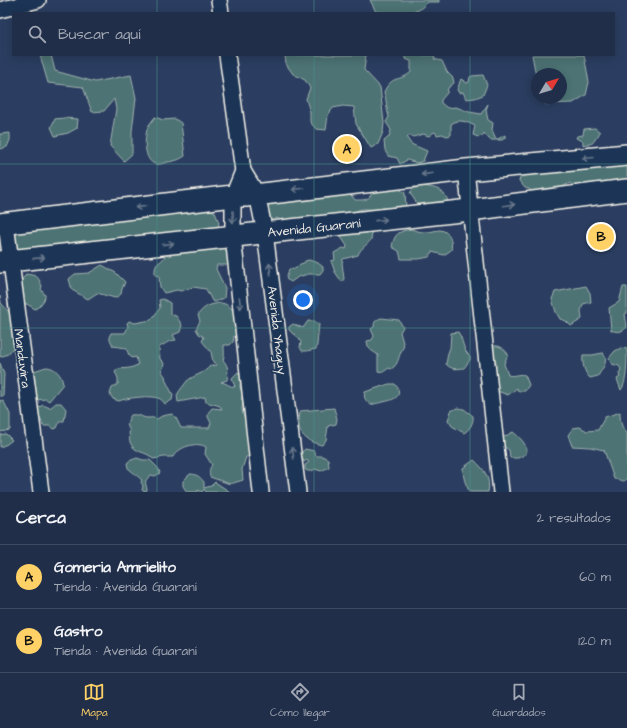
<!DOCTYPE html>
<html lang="es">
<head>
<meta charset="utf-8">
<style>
	:root { --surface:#202e49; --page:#283650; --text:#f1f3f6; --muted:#a2a8b4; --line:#3d4a61; --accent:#ffd166 }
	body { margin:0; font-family:"Architects Daughter",sans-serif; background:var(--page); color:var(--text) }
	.compass { position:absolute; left:531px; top:68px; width:36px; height:36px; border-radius:50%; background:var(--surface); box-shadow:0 2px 10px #0003; rotate:52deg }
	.you { position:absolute; left:303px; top:300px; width:14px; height:14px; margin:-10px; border:3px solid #fff; border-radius:50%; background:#1a73e8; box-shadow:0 0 0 6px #1a73e833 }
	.badge { display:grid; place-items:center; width:26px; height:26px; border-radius:50%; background:var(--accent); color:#111; font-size:13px; font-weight:700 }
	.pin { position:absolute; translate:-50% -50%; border:2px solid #fff; box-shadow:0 1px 4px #0006 }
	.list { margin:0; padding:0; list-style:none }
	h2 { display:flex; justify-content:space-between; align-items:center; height:52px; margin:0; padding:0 16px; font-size:17px }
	h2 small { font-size:13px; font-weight:400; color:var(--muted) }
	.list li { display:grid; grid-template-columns:26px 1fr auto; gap:12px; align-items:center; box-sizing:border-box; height:64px; padding:0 16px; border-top:1px solid var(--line) }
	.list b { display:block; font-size:15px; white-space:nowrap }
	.list p { margin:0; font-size:13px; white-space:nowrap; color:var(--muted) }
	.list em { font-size:13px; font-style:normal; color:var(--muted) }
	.icon { flex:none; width:22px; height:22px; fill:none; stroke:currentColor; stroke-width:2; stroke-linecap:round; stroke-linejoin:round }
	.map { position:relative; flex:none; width:627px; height:492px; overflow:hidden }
	.search { position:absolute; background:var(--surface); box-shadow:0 2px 10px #0003; left:12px; right:12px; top:12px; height:44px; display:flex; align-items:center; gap:10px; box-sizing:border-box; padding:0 14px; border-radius:0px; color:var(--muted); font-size:15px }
	.sheet { height:180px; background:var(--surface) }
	nav { display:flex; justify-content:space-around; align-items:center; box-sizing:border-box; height:56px; border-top:1px solid var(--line); background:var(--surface); font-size:11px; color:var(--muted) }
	nav a { display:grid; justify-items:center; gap:2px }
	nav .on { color:var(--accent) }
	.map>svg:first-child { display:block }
	.green { fill:#4d7375; stroke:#a0b2ae }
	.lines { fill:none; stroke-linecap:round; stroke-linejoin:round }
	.minor-casing { stroke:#f4f1e8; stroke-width:18 }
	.secondary-casing { stroke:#f4f1e8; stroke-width:24 }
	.minor { stroke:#1d3557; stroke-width:15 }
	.secondary { stroke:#1d3557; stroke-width:21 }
	.oneway { stroke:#68778a }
	.grid { fill:none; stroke:#48958c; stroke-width:1; stroke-opacity:0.55 }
	.labels { text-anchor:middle; stroke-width:3.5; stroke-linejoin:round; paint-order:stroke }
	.street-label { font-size:13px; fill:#f4f1e8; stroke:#1d3557 }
</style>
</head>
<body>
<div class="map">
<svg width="627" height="492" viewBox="0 0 627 492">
	<rect width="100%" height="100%" fill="#2b3e61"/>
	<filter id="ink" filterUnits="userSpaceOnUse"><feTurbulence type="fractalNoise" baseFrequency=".025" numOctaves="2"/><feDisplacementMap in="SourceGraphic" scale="8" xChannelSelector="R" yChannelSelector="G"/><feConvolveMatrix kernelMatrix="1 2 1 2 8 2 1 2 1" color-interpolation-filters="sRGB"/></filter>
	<g filter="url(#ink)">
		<g class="green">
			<path d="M370,0H439V2H428L419,10L406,13L376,12Z"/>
			<path d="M40,55H51L55,71L95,82L131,75L136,98L132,131V154L124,161L110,146L116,109L114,99L104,111L92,112L83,87L48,83Z"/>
			<path d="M287,55H366L364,70L380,87L384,123L383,132L378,144L371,148L356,124L354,107L343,106L333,108L328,115L326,130L316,129L310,122V112L306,99L310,88L305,80L293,74L286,64L285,56Z"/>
			<path d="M405,55H435L434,59L442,61L447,72L453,78L454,83L448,88L447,93L441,100V103L447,108L456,107L469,112L481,114L488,104L486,110L488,120L493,123L492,130L495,138L498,139L505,135V138L502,140H490L484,133L483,136L478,137L473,135L475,126C467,122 459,118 451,124V135L447,136L442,134L437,135L436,133L434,132L429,136L423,134L413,137L410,135L407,138L411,144L427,151L423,161L417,163L407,160L400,164L397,158L388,156L385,150L384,141L389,137L391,130L386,122L389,117C386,109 387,100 384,92C392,74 401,82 411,72V61L405,59Z"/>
			<path d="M532,55H584L589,82L586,95L573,103L545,104L542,98H561V74H537V81Z"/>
			<path d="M483,75L487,85L483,95L475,98L466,99L463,92L459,93L457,90C459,86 459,83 461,79L467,83L469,82L470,77L472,76Z"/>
			<path d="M155,117L163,120L175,119L181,123L185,156C179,160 175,161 168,162C163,163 158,166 153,163C143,158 144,133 149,125C151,122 153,120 155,117Z"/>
			<path d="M64,118L78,119L77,128L68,133L55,136L51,127L55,119Z"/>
			<path d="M595,128L600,132C599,134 598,136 596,138C591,147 591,142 583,145V141L576,138L577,136L583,135L584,129Z"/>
			<path d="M10,133V140L7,147L0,149V134Z"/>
			<path d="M627,155V186L577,189L570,183C563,186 558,190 551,192L548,189L534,193L529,189L525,188L519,181L521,175Z"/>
			<path d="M418,185C430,188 443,186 448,201L446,203L417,206L416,202L410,193L412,190Z"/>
			<path d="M398,188L405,193L406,207C397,208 388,210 379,210C372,210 360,206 354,213L319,218L313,216L301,224L282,221L277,218L272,221L265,220L262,193L310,199L313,197L349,192L355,200C364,200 370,201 372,191Z"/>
			<path d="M209,209L215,212L219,223L216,233L2,251L0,248L1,234Z"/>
			<path d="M369,227C378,244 362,243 358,255L343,259L342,263L344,279L342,282L335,272L331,261L335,260L334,253L343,248L346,249L347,246L341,237L342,233Z"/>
			<path d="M411,229C415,230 419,232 424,232C429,233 435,230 440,230C450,231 453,243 451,250L444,255L432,252L429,257L419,259H401L399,251L392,247C394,234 399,231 411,229Z"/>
			<path d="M226,246L228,264L227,265H217L216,269L225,288L224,298L215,302L212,301L206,289L193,287L181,291L177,290L164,293L160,287L159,276L155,275C154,261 160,265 165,256L170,254L174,250Z"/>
			<path d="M309,260L318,263L323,267V270L320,274H308L298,277L291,282L286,279L289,269H295L300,264L304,263L305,261Z"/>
			<path d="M102,265L116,273L125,282L122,289L121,294L115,298L97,293L88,299L72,290L69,279L75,274L89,273Z"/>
			<path d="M26,274C38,276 37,275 42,286L41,289C42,291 44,293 45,295C46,300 38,308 35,309L27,304H22L20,283Z"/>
			<path d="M586,286L590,293L591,302L583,304L581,311L582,319L571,326L566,321L560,319L556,312L552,299L555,292Z"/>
			<path d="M623,287H627V313L625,314L627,327C622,332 618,333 611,330L609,308L619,302Z"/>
			<path d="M0,296L1,303L10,313L15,345L8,354L0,357Z"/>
			<path d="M163,299L170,303V314L176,316L182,325L180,332L173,335L176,340C166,341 167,344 159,347L160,359L164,363L162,372L165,376L166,381L173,395L172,400L165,404C163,401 161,399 158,398C151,395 125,398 119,401L113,399L110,394L112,388L118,384V378L115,372L118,369L130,368L138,365L136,357L132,358L129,355L126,348L113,346L109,337L111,333H125L128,327L127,323L129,321L135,323L151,320L160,308L159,300Z"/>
			<path d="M221,303C238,306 236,322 239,335L234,336L233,342L230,345H224C224,351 225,355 223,360C229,366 228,372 227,380L221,382C227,383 230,387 235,387L232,378L238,372L241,376L240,387L243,395L241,399L243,401L242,409L243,415L253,434L251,456L246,457L242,469L243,480L230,484L210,477C209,472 209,469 212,465L205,454L206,447C197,441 178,447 173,457H164L153,459C148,451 134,454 130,442C129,439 130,436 129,433L130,431C126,425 127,421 131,415C141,414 140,417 147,418C152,418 153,417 157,419L162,416L172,414L176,418L181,428H209L211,423L208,417V413L212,408L222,409L220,406L206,402L205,397L178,402L177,395C179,391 185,384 187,381C194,375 204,374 210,366L217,365L213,362L211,352L202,341L204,337L199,334L196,329L200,321L198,315C204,306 211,304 221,303Z"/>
			<path d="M381,318L399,320L403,327L400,332L404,346C398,354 400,364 391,369L389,368L383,372L378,371V355C371,350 368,350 367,341L372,340L374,336L371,329L374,327C374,321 376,320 381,318Z"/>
			<path d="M308,321H314L319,324L317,345L316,349L307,351H302L300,347L301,342L296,335L293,334L289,330V327L293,324L303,328Z"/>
			<path d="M458,332C464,340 462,350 470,356V360L464,368C456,369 452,370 446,364L448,353L450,348L451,333Z"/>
			<path d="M493,346C501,345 504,349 508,354L504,364L508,375C514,377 518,373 525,375L529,385L525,391H518L517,388L508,395L497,391L495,382L496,380L493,370L496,363L491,350Z"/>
			<path d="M621,348L627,349C627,361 627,383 621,390L617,379L620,377L619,374L621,369L619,366L612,364L609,358L615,351Z"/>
			<path d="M603,353C609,362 603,367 598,376L590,378C584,372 582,363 583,355H592Z"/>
			<path d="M0,363L4,374L3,396H0Z"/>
			<path d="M46,367C55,367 62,375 63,384L49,401L46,399L37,400L33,395L26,371H34Z"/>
			<path d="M389,384H395C409,402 380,401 371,405C366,401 363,398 365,392Z"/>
			<path d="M0,400L4,402L10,414V430L0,432Z"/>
			<path d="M56,403H61L66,409L64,421H60L57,428L54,429L50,426H43L40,417L37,416L35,412L38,408L43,405L50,408Z"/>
			<path d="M334,408L337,419L336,424L328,426L326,440L322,445C310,443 297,435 299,421C299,418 300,414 300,411Z"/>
			<path d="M457,408L464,409L473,416C474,423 469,430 464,433L452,426L448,420L451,411Z"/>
			<path d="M620,412C620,420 621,428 627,433V479L624,481L614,479L604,450L590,447L572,446L568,435L573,428L580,427L587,431L598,430L605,417Z"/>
			<path d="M513,432C520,438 528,444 526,454L518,458H510L509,450C504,447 502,443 502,438Z"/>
			<path d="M6,434L12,440L7,444L0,447V435Z"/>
			<path d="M305,449L314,451L316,456H322L328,459L329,467L321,471L315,469L312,471H307L305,469V465L309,462L307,460L304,462L300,454Z"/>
			<path d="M137,458L143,460H150L158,468L160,473L155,476L151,475C143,482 146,482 147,490L145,492L142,490L143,486L141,482L142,480L128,468L127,463L129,461Z"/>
			<path d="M474,460C484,469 491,478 488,492H470C465,484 463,477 463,468Z"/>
			<path d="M190,474C197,474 200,477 204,482V488L211,486L215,482L230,492H206L204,489L202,492L198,490V492H187L183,486V481Z"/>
		</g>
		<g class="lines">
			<g class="minor-casing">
				<g id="minor">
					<path d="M219,0L221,13"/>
					<path d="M0,10L38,0"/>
					<path d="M227,55L243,171L257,194L265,233L298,492"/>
					<path d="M466,170L501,492"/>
					<path d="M243,171L233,196V236L261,492"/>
					<path d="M6,224L41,492"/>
				</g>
			</g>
			<g class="secondary-casing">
				<g id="secondary">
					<path d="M0,224L233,196H246L466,170L627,155"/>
					<path d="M0,262L470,210L627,190"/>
				</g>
			</g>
			<use href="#minor" class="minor"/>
			<use href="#secondary" class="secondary"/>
		</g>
		<defs><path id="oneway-shaft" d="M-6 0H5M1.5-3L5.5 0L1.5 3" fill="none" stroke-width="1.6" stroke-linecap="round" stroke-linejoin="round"/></defs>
		<g class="oneway">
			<use href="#oneway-shaft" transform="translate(588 158) rotate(175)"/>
			<use href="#oneway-shaft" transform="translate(427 174) rotate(173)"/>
			<use href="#oneway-shaft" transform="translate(298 189) rotate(173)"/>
			<use href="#oneway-shaft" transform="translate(509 205) rotate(-7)"/>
			<use href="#oneway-shaft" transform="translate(141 207) rotate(173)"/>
			<use href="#oneway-shaft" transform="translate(233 217) rotate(90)"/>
			<use href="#oneway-shaft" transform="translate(381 220) rotate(-6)"/>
			<use href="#oneway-shaft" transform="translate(168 244) rotate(-6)"/>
			<use href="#oneway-shaft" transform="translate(39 258) rotate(-6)"/>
			<use href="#oneway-shaft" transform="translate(270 269) rotate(-97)"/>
			<use href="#oneway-shaft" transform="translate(240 303) rotate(84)"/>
			<use href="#oneway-shaft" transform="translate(293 453) rotate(-97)"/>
		</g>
	</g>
	<path class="grid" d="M157,0V13M314,0V13M470,0V13M157,55V492M314,55V492M470,55V492M0,164H627M0,328H627"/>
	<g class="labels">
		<g class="street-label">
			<text transform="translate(314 227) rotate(-6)" y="5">Avenida Guaraní</text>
			<text transform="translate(278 330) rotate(83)" y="5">Avenida Yhaguy</text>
			<text transform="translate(23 358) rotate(82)" y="5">Manduvira</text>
		</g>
	</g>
</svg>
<svg class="compass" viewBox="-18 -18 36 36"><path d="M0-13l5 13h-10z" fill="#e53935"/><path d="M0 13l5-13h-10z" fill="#a2a8b4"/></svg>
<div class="you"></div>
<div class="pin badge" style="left:347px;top:149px">A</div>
<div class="pin badge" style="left:601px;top:237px">B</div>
<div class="search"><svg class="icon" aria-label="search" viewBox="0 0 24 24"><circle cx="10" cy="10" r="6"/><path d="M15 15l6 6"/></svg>Buscar aquí</div>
</div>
<section class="sheet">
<h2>Cerca<small>2 resultados</small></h2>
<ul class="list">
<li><span class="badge">A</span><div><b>Gomeria Amrielito</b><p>Tienda · Avenida Guaraní</p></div><em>60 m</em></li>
<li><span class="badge">B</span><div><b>Gastro</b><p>Tienda · Avenida Guaraní</p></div><em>120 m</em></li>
</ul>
</section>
<nav>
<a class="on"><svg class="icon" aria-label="map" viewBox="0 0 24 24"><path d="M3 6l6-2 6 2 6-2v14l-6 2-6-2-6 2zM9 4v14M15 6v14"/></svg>Mapa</a>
<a><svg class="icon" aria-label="directions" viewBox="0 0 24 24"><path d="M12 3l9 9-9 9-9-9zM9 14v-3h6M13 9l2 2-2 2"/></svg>Cómo llegar</a>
<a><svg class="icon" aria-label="saved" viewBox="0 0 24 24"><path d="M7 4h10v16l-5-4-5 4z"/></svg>Guardados</a>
</nav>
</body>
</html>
